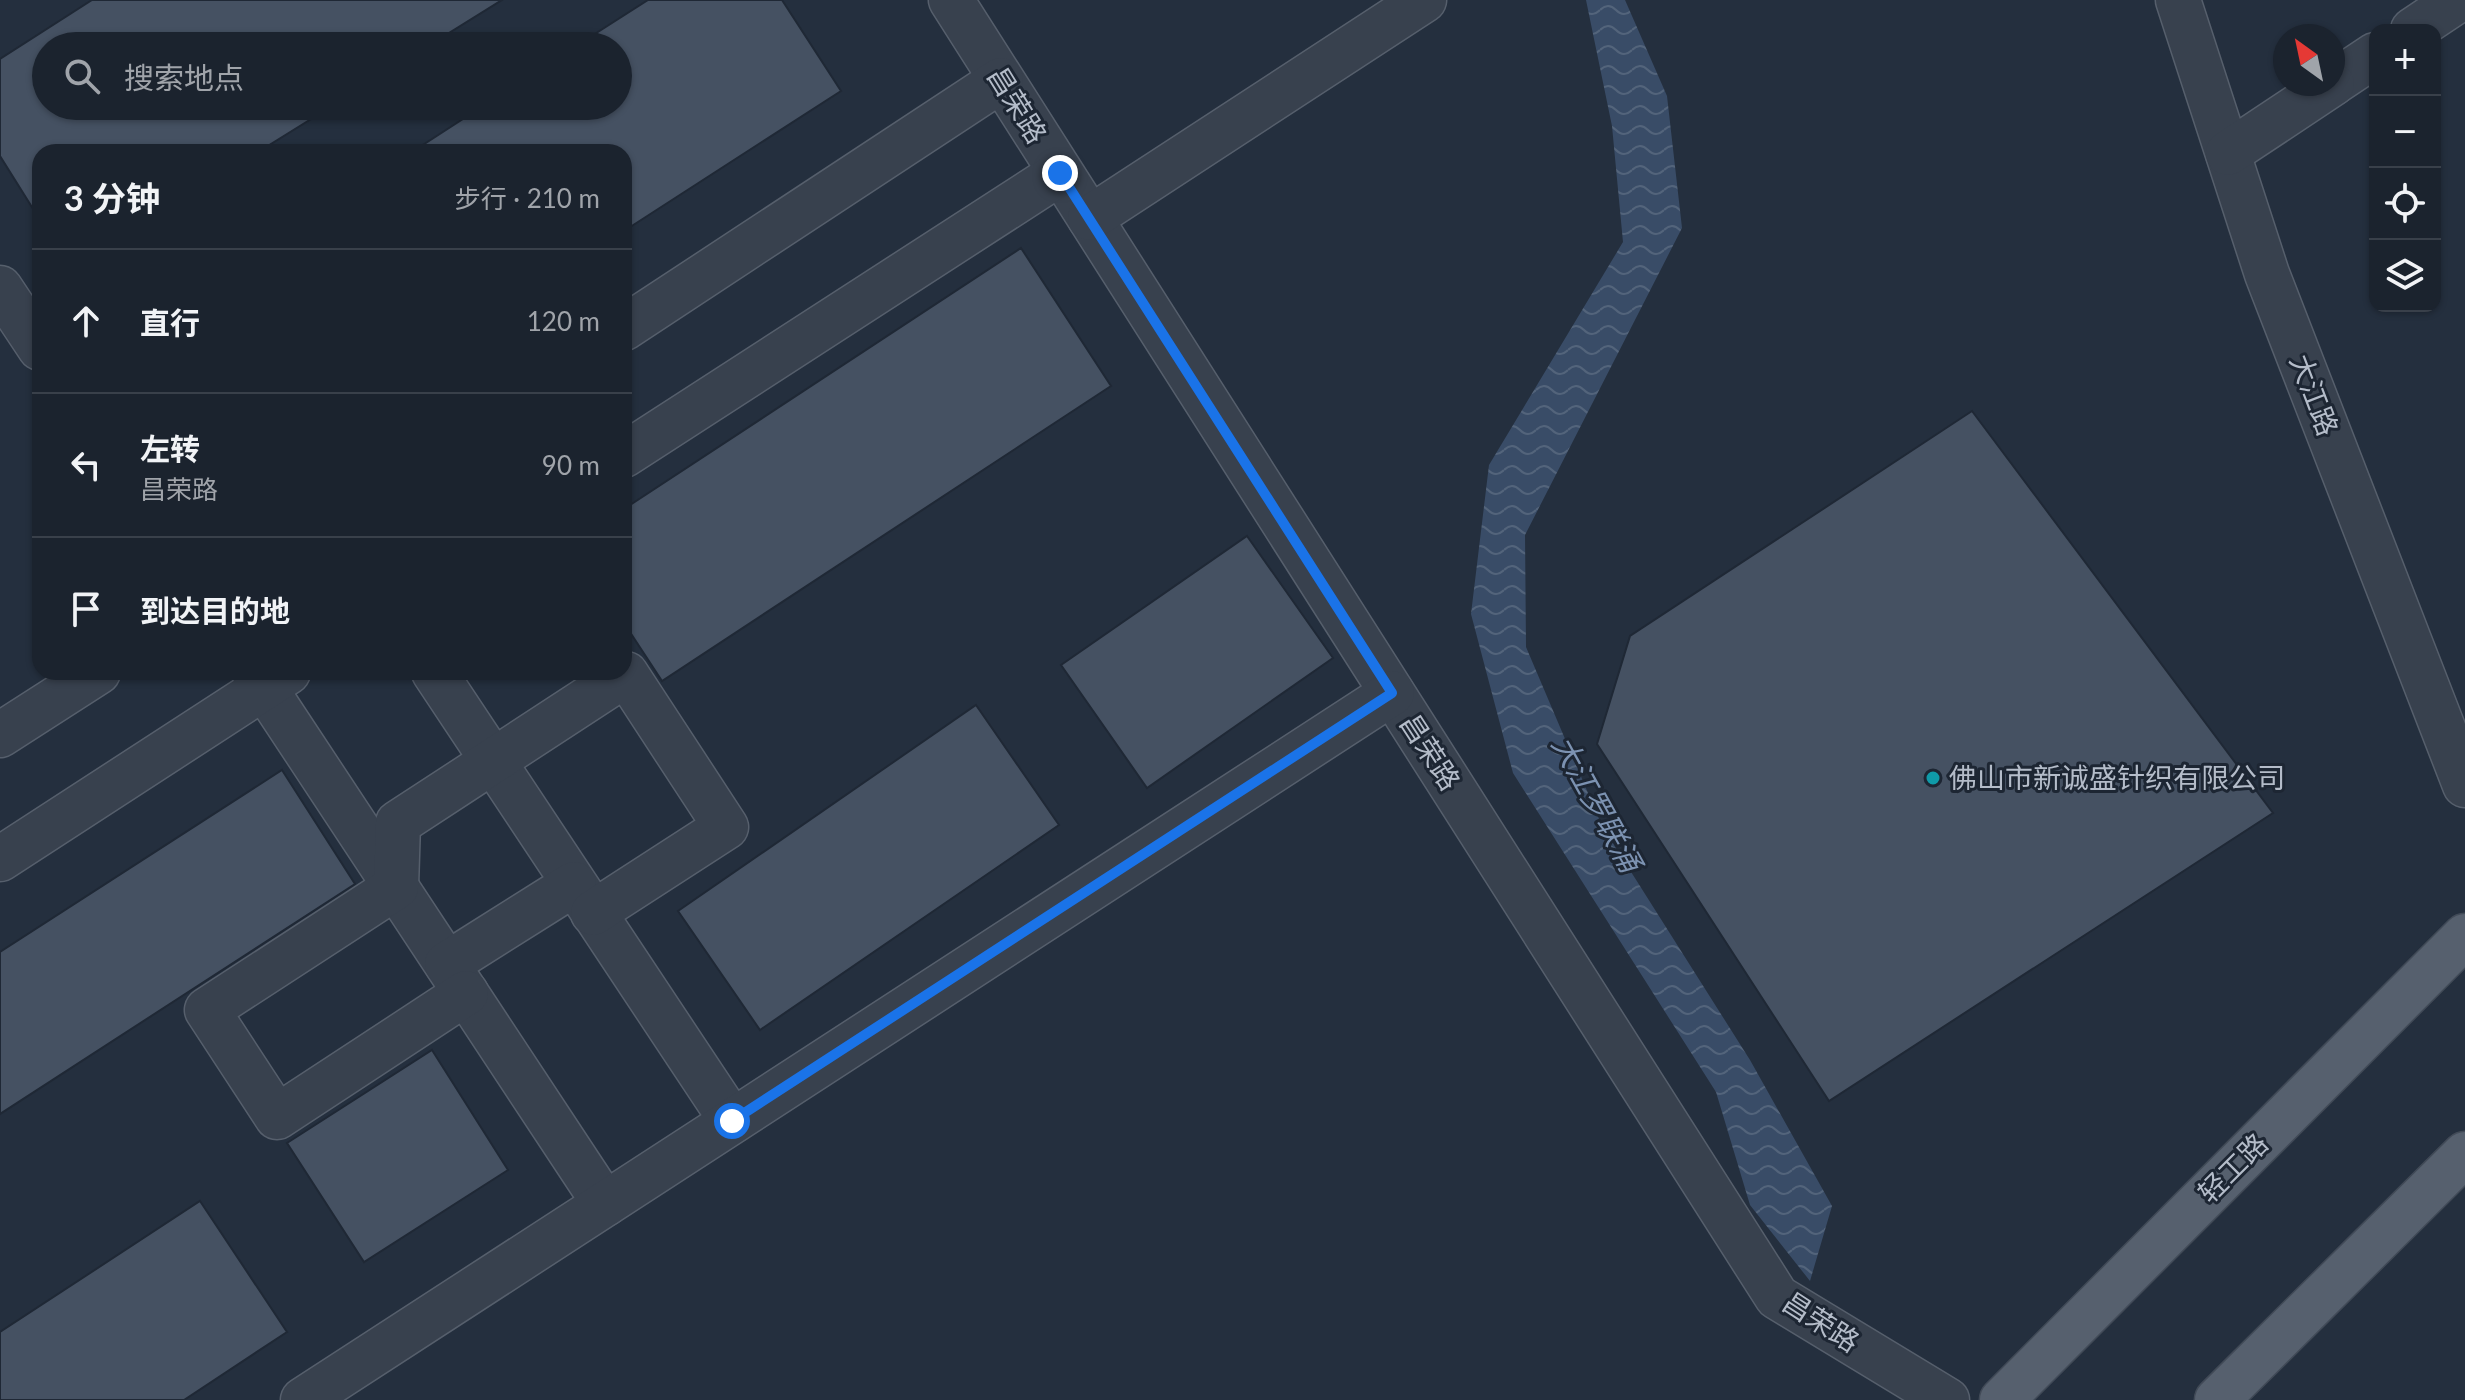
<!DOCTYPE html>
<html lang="zh">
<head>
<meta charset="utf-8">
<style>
	:root { --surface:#1b232e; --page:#242b36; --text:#f1f3f6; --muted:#a0a4aa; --line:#39404a }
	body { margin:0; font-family:Lato,"Noto Sans SC",sans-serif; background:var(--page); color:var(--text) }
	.controls { position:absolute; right:24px; top:24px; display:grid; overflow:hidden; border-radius:16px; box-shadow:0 2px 6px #0004 }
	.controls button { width:72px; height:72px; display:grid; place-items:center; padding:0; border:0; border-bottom:2px solid var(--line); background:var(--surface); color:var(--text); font:40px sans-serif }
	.compass { position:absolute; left:2273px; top:24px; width:72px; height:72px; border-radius:50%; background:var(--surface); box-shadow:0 2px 6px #0004; rotate:327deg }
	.stop { position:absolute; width:24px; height:24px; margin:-18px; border:6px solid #1a73e8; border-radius:50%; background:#fff }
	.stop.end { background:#1a73e8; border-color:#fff; box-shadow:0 2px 8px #0008 }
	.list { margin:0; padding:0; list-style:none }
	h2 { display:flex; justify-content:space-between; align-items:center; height:104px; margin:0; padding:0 32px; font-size:34px }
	h2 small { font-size:26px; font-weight:400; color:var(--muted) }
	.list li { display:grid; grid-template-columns:52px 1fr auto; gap:24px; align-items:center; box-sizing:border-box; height:144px; padding:0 32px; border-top:2px solid var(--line) }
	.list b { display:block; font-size:30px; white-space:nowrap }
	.list p { margin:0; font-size:26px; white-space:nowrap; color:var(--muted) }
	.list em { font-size:26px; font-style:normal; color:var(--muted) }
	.icon { flex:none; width:44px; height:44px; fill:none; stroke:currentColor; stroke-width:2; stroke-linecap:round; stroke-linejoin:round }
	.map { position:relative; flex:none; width:2465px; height:1400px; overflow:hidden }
	.search { position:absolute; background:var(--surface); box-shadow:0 2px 6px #0004; left:32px; top:32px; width:600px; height:88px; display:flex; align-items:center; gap:20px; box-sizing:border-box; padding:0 28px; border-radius:44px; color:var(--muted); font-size:30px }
	.panel { position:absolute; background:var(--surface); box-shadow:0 2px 6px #0004; left:32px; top:144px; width:600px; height:536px; border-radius:24px }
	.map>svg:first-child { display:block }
	.water { fill:url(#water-waves) }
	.building { fill:#455162; stroke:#1f2835; stroke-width:2 }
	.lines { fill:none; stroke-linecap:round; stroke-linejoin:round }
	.minor-casing { stroke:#565f6c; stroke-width:47 }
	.major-casing { stroke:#414a57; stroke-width:47 }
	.minor { stroke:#38414e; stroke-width:44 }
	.major { stroke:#56606e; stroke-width:44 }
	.route { stroke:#1a73e8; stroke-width:10 }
	.culture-dot { fill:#0f9aa8; stroke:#1d2633; stroke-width:3 }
	.labels { text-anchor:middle; stroke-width:6; stroke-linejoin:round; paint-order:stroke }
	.street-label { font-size:28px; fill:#b4bcc9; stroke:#1d2633 }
	.poi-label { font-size:28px; fill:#b4bcc9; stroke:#1d2633; text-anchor:start }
	.water-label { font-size:30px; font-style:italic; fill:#7c92b1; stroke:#1d2633 }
</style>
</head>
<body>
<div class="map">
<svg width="2465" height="1400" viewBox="0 0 2465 1400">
	<defs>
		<pattern id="water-waves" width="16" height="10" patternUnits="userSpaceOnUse" patternTransform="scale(2)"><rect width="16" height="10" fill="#394c67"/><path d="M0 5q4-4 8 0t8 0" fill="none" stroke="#53647b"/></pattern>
	</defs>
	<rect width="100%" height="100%" fill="#242f3e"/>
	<path class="water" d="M1586,0H1625L1667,96L1682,228L1525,535L1526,647L1602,826L1750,1060L1832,1206L1810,1281L1750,1205L1716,1092L1513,773L1471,614L1489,465L1623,242L1612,126Z"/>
	<g class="building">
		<path d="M92,0H502L428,46H46V106H332L258,152H40V220L0,156V59Z"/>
		<path d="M648,0H782L841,91L624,231V152H412L483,106H618V46H576Z"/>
		<path d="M1021,248L1111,386L662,681L624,623V509Z"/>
		<path d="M1972,411L2273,813L1829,1101L1597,744L1630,636Z"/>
		<path d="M1247,536L1333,658L1147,788L1061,665Z"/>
		<path d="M976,705L1059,825L760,1030L678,911Z"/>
		<path d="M282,770L355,884L0,1114V952Z"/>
		<path d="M432,1050L508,1170L364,1262L287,1143Z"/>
		<path d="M200,1201L287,1332L184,1400H0V1332Z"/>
	</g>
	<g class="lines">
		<g class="minor-casing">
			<g id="minor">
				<path d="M951,0L1777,1297L1947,1400"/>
				<path d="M2178,0L2267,274L2465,785"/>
				<path d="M2413,30L2458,0"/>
				<path d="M2333,83L2375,55"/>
				<path d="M2228,153L2332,84"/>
				<path d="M1090,218L1424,0"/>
				<path d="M0,288L40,348"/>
				<path d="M624,328L1001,80"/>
				<path d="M624,455L1060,173"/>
				<path d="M254,672L605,1204"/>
				<path d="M434,672L732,1121"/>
				<path d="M0,735L98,672"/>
				<path d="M0,859L288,672"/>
				<path d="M447,964L574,884"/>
				<path d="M466,993L277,1117L207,1010L396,887L398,823L626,674L726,827L593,913"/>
				<path d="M303,1400L1392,693"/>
			</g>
		</g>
		<g class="major-casing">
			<g id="major">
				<path d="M2002,1400L2465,936"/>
				<path d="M2217,1400L2465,1154"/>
			</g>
		</g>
		<use href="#minor" class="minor"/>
		<use href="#major" class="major"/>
	</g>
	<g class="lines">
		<path class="route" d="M732,1121L1392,693L1060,173"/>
	</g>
	<circle class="culture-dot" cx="1933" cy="778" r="8"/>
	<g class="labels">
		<g class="street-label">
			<text transform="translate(1017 105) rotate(58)" y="10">昌荣路</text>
			<text transform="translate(2314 395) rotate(69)" y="10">大江路</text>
			<text transform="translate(1430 752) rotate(57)" y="10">昌荣路</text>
			<text transform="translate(2233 1168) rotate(-45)" y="10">轻工路</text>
			<text transform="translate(1821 1322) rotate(33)" y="10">昌荣路</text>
		</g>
		<g class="poi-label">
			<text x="1949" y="788">佛山市新诚盛针织有限公司</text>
		</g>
		<g class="water-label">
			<text transform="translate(1596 804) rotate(61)" y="10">大江罗联涌</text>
		</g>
	</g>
</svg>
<div class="controls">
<button>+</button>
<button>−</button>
<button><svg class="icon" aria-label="locate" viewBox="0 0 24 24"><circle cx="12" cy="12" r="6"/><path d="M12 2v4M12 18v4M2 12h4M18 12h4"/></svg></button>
<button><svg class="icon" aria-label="layers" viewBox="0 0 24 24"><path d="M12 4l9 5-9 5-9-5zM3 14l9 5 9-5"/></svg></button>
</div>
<svg class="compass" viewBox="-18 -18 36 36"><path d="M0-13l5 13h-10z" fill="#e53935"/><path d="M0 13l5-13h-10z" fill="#a0a4aa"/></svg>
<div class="stop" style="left:732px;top:1121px"></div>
<div class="stop end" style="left:1060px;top:173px"></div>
<div class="search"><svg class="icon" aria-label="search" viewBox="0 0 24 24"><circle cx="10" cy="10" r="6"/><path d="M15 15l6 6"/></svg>搜索地点</div>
<section class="panel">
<h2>3 分钟<small>步行 · 210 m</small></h2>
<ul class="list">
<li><svg class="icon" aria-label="ahead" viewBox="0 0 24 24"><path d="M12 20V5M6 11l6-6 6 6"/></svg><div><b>直行</b></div><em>120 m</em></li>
<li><svg class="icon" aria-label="left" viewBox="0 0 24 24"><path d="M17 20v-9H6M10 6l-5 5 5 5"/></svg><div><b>左转</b><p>昌荣路</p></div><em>90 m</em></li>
<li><svg class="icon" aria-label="arrive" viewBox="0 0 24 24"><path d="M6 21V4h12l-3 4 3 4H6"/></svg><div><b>到达目的地</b></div></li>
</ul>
</section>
</div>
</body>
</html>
